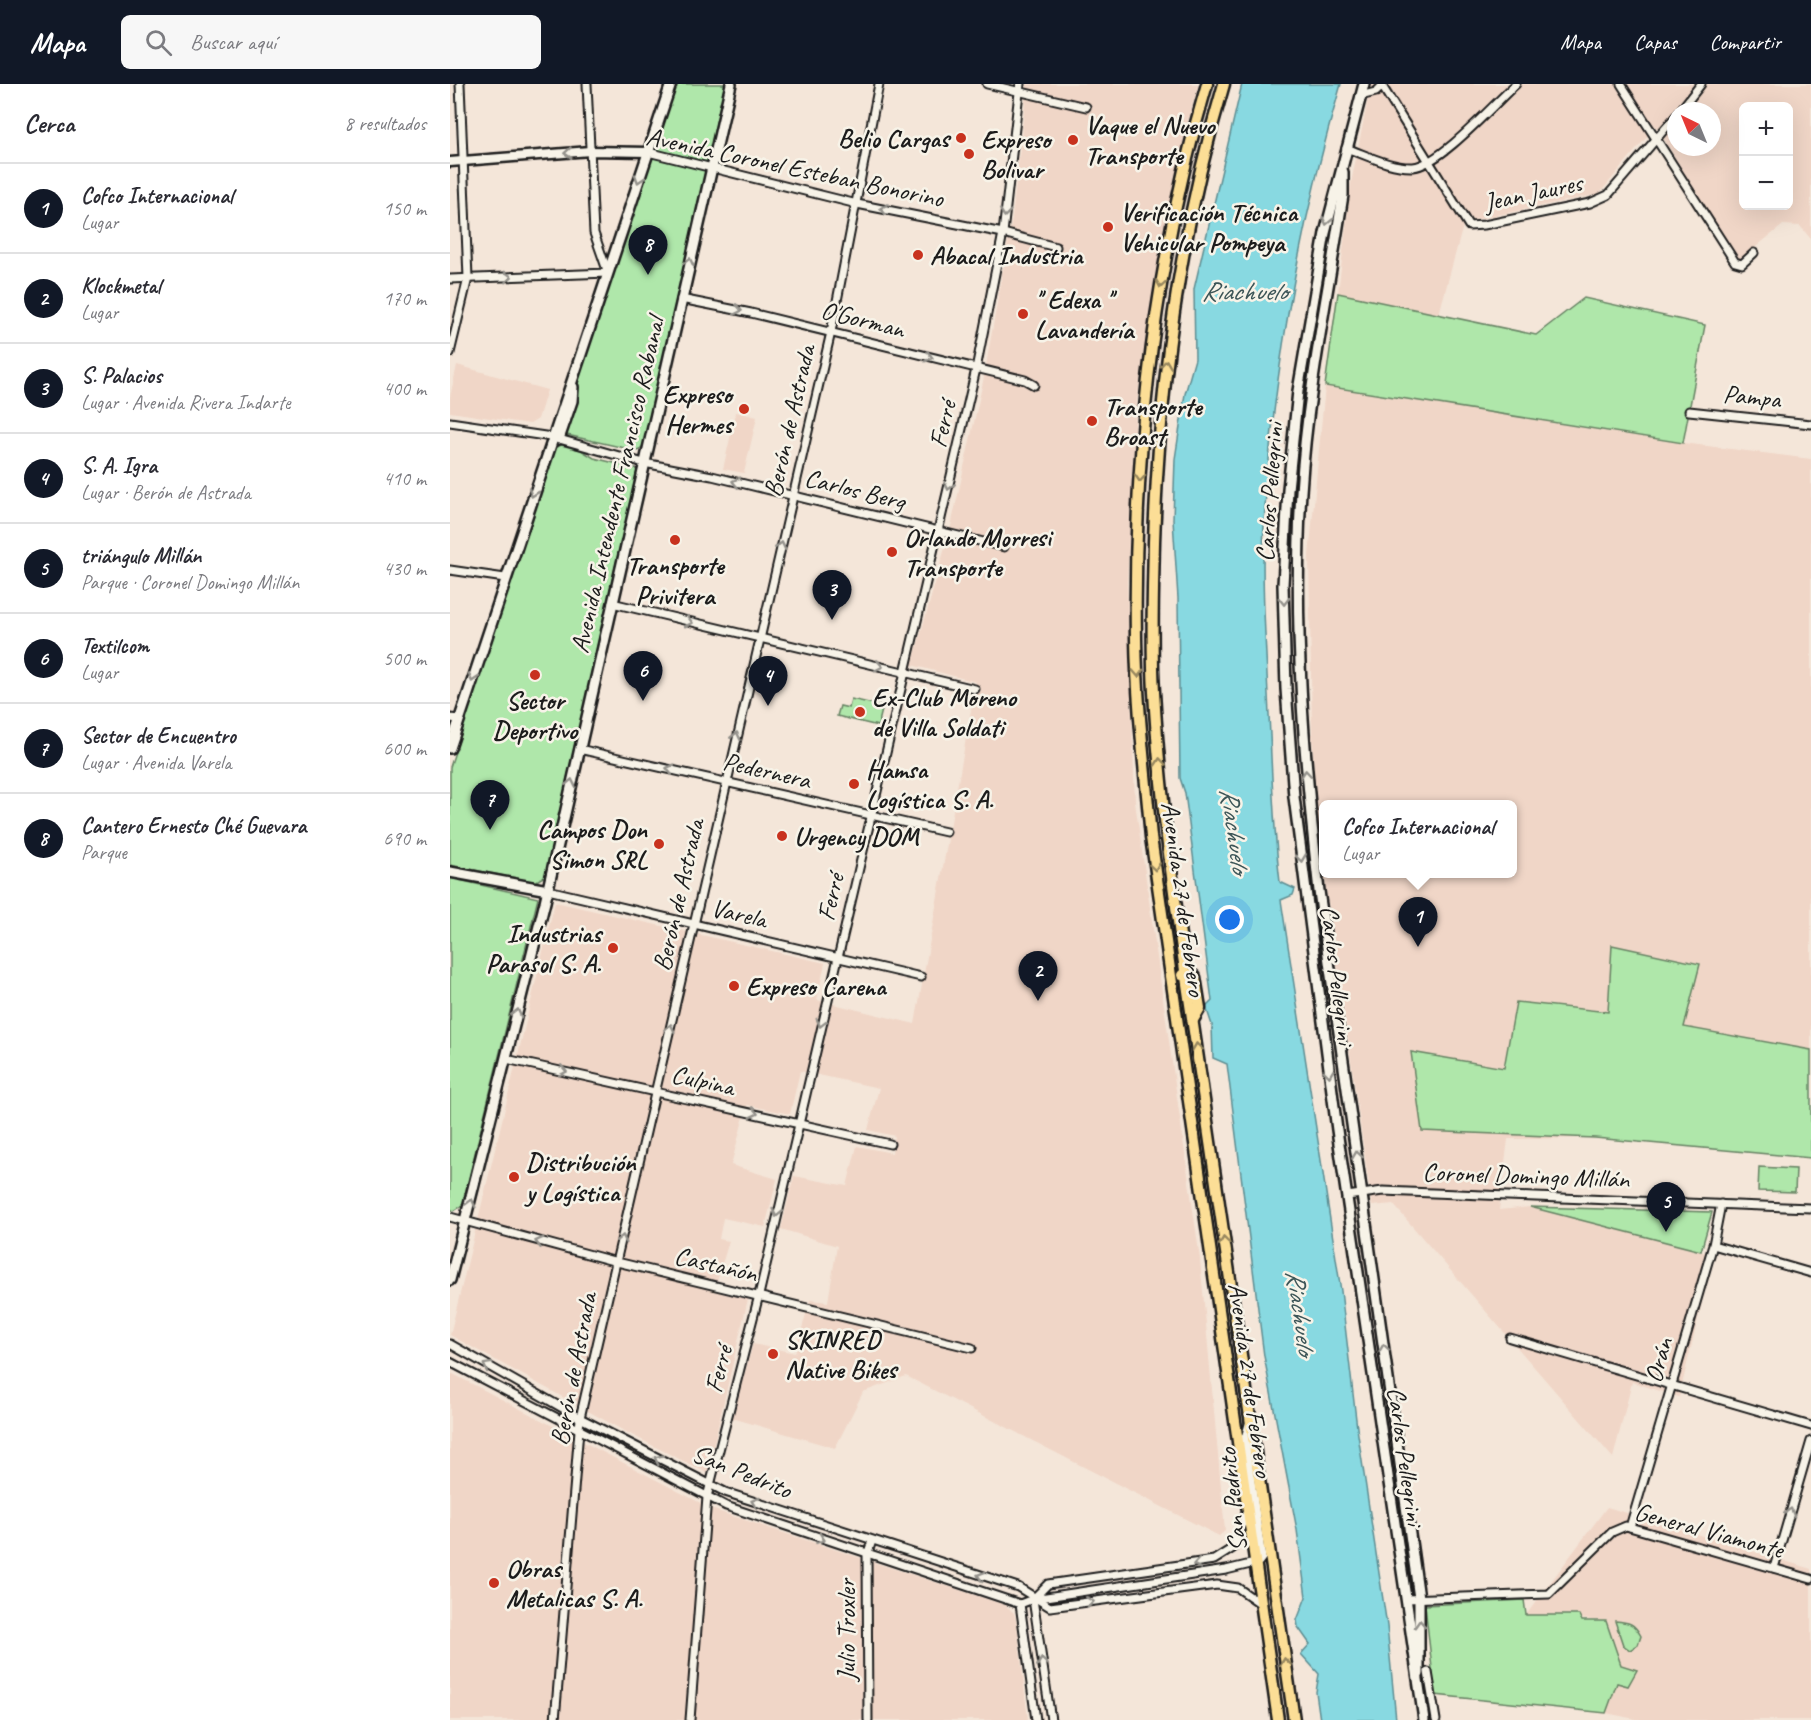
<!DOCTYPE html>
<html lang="es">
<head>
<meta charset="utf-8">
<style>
	:root { --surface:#fff; --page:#f7f7f7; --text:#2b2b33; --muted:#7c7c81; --line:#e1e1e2; --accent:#111827 }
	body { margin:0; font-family:Caveat,sans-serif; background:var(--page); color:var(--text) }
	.controls { position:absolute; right:18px; top:18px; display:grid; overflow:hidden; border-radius:9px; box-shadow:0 6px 24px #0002 }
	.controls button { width:54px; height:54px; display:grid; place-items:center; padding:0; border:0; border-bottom:2px solid var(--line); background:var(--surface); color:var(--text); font:30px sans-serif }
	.compass { position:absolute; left:1217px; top:18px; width:54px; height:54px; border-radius:50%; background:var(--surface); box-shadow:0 6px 24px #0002; rotate:317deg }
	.you { position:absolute; left:780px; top:836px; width:21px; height:21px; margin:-15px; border:4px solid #fff; border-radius:50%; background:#1a73e8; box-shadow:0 0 0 9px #1a73e833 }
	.badge { display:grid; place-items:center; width:39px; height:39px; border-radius:50%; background:var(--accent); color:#fff; font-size:20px; font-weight:700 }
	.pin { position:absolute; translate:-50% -50px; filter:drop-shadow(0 2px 3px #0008) }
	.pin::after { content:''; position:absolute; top:32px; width:21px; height:18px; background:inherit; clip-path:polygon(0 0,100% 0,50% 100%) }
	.popup { position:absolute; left:869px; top:716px; width:198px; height:78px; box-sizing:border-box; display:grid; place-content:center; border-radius:9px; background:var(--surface); filter:drop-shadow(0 2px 4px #0005); font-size:20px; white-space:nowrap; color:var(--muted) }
	.popup b { font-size:22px; color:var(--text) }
	.popup::after { content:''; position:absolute; left:50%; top:100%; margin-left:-12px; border:12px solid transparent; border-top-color:var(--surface) }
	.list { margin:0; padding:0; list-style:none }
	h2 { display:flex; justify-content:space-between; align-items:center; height:78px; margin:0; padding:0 24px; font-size:26px }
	h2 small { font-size:20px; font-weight:400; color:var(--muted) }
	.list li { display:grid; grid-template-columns:39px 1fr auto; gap:18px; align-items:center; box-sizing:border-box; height:90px; padding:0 24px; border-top:2px solid var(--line) }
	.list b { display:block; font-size:22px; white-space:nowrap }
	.list p { margin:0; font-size:20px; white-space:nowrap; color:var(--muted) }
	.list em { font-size:20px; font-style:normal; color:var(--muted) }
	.icon { flex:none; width:33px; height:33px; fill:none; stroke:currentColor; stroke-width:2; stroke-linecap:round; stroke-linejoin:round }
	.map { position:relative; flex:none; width:1361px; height:1636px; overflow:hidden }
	header { display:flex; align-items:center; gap:36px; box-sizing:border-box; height:84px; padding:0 30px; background:var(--accent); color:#fff }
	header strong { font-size:28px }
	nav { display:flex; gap:33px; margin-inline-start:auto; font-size:21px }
	.search { width:420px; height:54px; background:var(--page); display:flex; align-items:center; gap:15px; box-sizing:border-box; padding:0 21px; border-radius:9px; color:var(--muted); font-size:22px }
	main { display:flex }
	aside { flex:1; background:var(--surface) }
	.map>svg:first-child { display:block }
	.built { fill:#f0d6c7; fill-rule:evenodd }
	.green { fill:#afe7aa; stroke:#668263; stroke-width:1.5 }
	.water { fill:#88d9e1; stroke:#5d8d92; stroke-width:1.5 }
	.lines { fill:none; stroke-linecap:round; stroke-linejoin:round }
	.minor-casing { stroke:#1c1c1c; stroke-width:11 }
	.tertiary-casing { stroke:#1c1c1c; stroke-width:13 }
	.secondary-casing { stroke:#1c1c1c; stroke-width:14 }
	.primary-casing { stroke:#1c1c1c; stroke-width:15 }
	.minor { stroke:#f7f3e8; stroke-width:7 }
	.tertiary { stroke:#f7f3e8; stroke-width:8 }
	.secondary { stroke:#f7f3e8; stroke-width:9 }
	.primary { stroke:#fcde96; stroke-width:10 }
	.oneway { stroke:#94928c }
	.oneway2 { stroke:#97875f }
	.poi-dot { fill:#c8321e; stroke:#f7f3e8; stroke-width:2 }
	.labels { text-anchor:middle; stroke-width:5; stroke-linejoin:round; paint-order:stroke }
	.poi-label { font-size:26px; font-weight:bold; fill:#1c1c1c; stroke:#f7f3e8; text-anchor:start }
	.street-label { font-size:26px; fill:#1c1c1c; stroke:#f7f3e8 }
	.water-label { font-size:27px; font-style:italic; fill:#3c5557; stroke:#f7f3e8 }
</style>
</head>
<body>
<header>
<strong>Mapa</strong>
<div class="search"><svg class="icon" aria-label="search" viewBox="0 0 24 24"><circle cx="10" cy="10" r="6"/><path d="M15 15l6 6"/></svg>Buscar aquí</div>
<nav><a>Mapa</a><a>Capas</a><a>Compartir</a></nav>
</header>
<main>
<aside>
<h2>Cerca<small>8 resultados</small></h2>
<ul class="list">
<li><span class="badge">1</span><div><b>Cofco Internacional</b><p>Lugar</p></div><em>150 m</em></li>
<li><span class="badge">2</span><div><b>Klockmetal</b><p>Lugar</p></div><em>170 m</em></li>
<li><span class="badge">3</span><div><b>S. Palacios</b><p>Lugar · Avenida Rivera Indarte</p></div><em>400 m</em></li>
<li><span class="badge">4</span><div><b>S. A. Igra</b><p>Lugar · Berón de Astrada</p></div><em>410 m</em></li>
<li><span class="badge">5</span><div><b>triángulo Millán</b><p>Parque · Coronel Domingo Millán</p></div><em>430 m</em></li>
<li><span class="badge">6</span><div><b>Textilcom</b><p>Lugar</p></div><em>500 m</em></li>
<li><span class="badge">7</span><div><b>Sector de Encuentro</b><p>Lugar · Avenida Varela</p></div><em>600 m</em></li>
<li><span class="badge">8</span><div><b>Cantero Ernesto Ché Guevara</b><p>Parque</p></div><em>690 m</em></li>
</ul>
</aside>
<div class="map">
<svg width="1361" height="1636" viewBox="0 0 1361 1636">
	<rect width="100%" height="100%" fill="#f4e6d9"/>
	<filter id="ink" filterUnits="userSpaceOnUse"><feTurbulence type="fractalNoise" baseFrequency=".0167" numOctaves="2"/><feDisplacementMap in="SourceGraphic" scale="12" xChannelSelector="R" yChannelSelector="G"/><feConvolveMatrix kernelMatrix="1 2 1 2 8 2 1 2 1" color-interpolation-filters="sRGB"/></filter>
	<g filter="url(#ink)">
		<g class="built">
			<path d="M577,0H749L739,32L706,187L686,325L677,498L685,718L750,1175L775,1447L769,1452L456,1292L413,1308L385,1364L282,1334L303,1260L345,1269L360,1216L378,1218L387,1162L331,1145L344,1092L397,1102L407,1062L442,1069L445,1052L418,1046L429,1004L350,987L340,1030L297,1021L281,1081L327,1095L315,1143L273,1134L269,1155L279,1157L264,1207L298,1215L257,1389L176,1348L0,1251L105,818L375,879L367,916L465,940L526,598L462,581L501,442L534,293L562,134Z"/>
			<path d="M921,0H1361V155L1350,142L1333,141L1287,178L1206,42L1149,110L1014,138L989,230L888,209L901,99ZM1294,22H1338V122H1294ZM1226,27H1262V63H1226Z"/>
			<path d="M7,281L97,306L88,335L80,340L0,328V313Z"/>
			<path d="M875,302L1233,359L1361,375V1074L1145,1054L1058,1055L1049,1126L1080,1123L1251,1167L1263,1173L1229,1313L1182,1298L1163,1374L943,1120L922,1122L874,790H1062V720H874V789L866,738L862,649L859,472Z"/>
			<path d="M286,328L307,333L294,389L273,385Z"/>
			<path d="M3,1290L264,1426L555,1521L564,1529L567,1540L578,1636H0V1291Z"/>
			<path d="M1157,1423L1361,1485V1636H1190L1156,1629L1171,1581L1156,1537L1076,1531Z"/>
		</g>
		<g class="green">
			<path d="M227,0H275L193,362L188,367L117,351L114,347L126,315L127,298Z"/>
			<path d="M888,209L1086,251L1134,214L1255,241L1233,359L875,302Z"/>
			<path d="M111,361L131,366L144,374L185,384L187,387L95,792L85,798L0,781V683L104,365Z"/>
			<path d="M401,615L433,622L428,642L387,632L390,622L399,624Z"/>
			<path d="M0,794L88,814L12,1122L4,1127L0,1125Z"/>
			<path d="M1162,861L1250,880L1234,943L1361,966V1074L1145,1054L972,1047L961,968L1054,984L1066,918L1158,928Z"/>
			<path d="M1309,1083L1346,1085L1345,1108L1308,1107Z"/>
			<path d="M1080,1123L1262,1128L1251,1167Z"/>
			<path d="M1074,1516L1076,1531H1129L1132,1537H1156L1171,1581L1187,1586L1178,1602L1167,1599L1156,1629L985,1611L975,1521Z"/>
			<path d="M1165,1537C1179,1538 1184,1539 1191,1552L1188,1561L1180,1566L1173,1561Z"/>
		</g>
		<path class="water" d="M792,0H891C851,137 825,280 815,423C810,492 816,562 819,631C822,687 823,742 830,798L845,805L843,811L831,816L891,1207L907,1344L937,1542L946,1636H870L866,1608L869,1590L851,1570L860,1560L848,1543L847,1536L856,1513L847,1446L814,1272L777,980L763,974L762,941L756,923L762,917L735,709L730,694L728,514L723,436L725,375L735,310L745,275L744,205Z"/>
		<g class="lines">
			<g class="minor-casing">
				<g id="minor">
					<path d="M537,0L636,23"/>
					<path d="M1171,0L1285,178L1292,180L1304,169"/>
					<path d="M932,2L1019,142L1034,141L1140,119L1158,111L1226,32"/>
					<path d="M910,12L926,8L934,0"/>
					<path d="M1230,27L1251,0"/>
					<path d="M896,64C916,71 941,84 963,83C990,81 1044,20 1066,0"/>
					<path d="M198,68L407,120L553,149L606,163"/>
					<path d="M0,195L158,189L144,149L137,0"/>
					<path d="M231,215L301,229L575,296L584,301"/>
					<path d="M0,269L18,194L10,0"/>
					<path d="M1239,327L1361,340"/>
					<path d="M0,338L102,353L194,379L262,392L554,463"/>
					<path d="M0,486L55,494"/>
					<path d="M162,519L525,605"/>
					<path d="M0,634L9,635"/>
					<path d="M129,665L496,748"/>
					<path d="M98,806L471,893"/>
					<path d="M56,975L440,1060"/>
					<path d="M897,1112L933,1107L1361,1124"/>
					<path d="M0,1133L167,1178L522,1264"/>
					<path d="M1263,1161L1361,1189"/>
					<path d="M1060,1254L1361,1342"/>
					<path d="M0,1260L130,1334L275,1408L568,1503L600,1523L767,1501L788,1504L811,1520"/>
					<path d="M0,1278L276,1422L570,1520L583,1515L776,1486L809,1478L812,1474L795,1354L799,1340"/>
					<path d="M1180,1443L1263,1161L1271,1120"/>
					<path d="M1324,1484L1361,1357"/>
					<path d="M583,1515L598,1500L764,1476L783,1464L796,1429"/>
					<path d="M583,1515L601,1636"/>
					<path d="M956,1515L1099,1510L1162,1448L1176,1442L1361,1495"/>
					<path d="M570,1520L586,1636"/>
					<path d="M978,1588L986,1636"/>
					<path d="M105,1636L130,1334L381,248L429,0"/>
					<path d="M240,1636L257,1413L309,1211L526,285L553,149L570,0"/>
					<path d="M418,1636L417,1471L422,1457"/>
				</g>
			</g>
			<g class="tertiary-casing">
				<path id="tertiary" d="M0,78L140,67L198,68"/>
			</g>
			<g class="secondary-casing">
				<g id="secondary">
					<path d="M914,0L875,149L848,307L838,405L833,501L836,605L844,713L887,1046L974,1636"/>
					<path d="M893,88V111C878,210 857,308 851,408C843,542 854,674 869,807L969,1514V1590"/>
					<path d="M109,355L122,317L123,303"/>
					<path d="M0,664L221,0"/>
					<path d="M0,788L98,806"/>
					<path d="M0,1196L95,818L281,0"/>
				</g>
			</g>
			<g class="primary-casing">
				<g id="primary">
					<path d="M757,0C704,179 683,368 686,555C687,621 695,687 701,753L828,1636"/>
					<path d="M774,0C729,149 709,303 704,458C703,508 701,558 704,608C712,754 738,900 758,1044C786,1242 815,1439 844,1636"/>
					<path d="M732,891L741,890L745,893L750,924L743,936"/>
				</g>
			</g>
			<use href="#minor" class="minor"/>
			<use href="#tertiary" class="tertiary"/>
			<use href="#secondary" class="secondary"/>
			<use href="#primary" class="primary"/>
		</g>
		<defs><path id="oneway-chevron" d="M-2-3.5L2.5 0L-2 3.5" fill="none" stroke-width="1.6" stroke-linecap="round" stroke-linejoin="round" transform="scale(1.5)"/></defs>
		<g class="oneway">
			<use href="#oneway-chevron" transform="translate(118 69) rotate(175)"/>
			<use href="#oneway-chevron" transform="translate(189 95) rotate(108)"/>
			<use href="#oneway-chevron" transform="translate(434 125) rotate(-169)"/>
			<use href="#oneway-chevron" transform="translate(555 129) rotate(96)"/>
			<use href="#oneway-chevron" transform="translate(877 137) rotate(102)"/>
			<use href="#oneway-chevron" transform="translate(239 178) rotate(-77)"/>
			<use href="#oneway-chevron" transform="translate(58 193) rotate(-2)"/>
			<use href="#oneway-chevron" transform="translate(288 226) rotate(11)"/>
			<use href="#oneway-chevron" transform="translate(479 273) rotate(14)"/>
			<use href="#oneway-chevron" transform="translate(286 398) rotate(-167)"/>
			<use href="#oneway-chevron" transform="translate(499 402) rotate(103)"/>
			<use href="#oneway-chevron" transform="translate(83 409) rotate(109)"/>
			<use href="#oneway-chevron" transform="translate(331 462) rotate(-77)"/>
			<use href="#oneway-chevron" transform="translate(834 517) rotate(89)"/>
			<use href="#oneway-chevron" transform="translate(239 538) rotate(14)"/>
			<use href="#oneway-chevron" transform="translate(429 582) rotate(12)"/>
			<use href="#oneway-chevron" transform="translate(23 594) rotate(108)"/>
			<use href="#oneway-chevron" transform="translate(286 652) rotate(-77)"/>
			<use href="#oneway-chevron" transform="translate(220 685) rotate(-167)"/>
			<use href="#oneway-chevron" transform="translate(856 690) rotate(-95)"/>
			<use href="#oneway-chevron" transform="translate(121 699) rotate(-78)"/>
			<use href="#oneway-chevron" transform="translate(851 774) rotate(83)"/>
			<use href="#oneway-chevron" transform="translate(67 929) rotate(-76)"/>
			<use href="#oneway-chevron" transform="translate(371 939) rotate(104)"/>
			<use href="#oneway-chevron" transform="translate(220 944) rotate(-78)"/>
			<use href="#oneway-chevron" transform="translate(113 987) rotate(12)"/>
			<use href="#oneway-chevron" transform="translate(879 989) rotate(83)"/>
			<use href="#oneway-chevron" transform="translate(304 1029) rotate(13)"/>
			<use href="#oneway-chevron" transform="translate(907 1071) rotate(-98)"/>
			<use href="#oneway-chevron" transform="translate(21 1119) rotate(-76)"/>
			<use href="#oneway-chevron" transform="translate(327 1129) rotate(103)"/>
			<use href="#oneway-chevron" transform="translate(172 1155) rotate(-77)"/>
			<use href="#oneway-chevron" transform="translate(89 1158) rotate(-165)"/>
			<use href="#oneway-chevron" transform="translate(934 1264) rotate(-98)"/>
			<use href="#oneway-chevron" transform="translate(37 1282) rotate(-151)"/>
			<use href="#oneway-chevron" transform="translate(208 1375) rotate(-153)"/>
			<use href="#oneway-chevron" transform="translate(305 1418) rotate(-162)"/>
			<use href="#oneway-chevron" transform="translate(1340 1428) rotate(-74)"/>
			<use href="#oneway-chevron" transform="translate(371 1455) rotate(19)"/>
			<use href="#oneway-chevron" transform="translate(747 1480) rotate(170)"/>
			<use href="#oneway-chevron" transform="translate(531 1492) rotate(-162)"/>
			<use href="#oneway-chevron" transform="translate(640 1518) rotate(-8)"/>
			<use href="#oneway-chevron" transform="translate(970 1540) rotate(-92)"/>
			<use href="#oneway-chevron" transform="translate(592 1578) rotate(-98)"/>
		</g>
		<g class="oneway2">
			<use href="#oneway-chevron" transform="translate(711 200) rotate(99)"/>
			<use href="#oneway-chevron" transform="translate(716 280) rotate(-83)"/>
			<use href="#oneway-chevron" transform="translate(690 394) rotate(94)"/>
			<use href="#oneway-chevron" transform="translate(688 589) rotate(87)"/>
			<use href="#oneway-chevron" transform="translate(710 678) rotate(-95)"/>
			<use href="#oneway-chevron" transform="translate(705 783) rotate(82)"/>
			<use href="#oneway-chevron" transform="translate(747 963) rotate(-98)"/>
			<use href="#oneway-chevron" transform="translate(774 1157) rotate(-98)"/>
			<use href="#oneway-chevron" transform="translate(835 1578) rotate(-98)"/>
		</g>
	</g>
	<g class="poi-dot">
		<circle cx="511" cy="54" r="6"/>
		<circle cx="623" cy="56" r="6"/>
		<circle cx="519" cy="70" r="6"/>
		<circle cx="658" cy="143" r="6"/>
		<circle cx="468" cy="171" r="6"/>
		<circle cx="573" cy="230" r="6"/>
		<circle cx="294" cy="325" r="6"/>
		<circle cx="642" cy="337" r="6"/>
		<circle cx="225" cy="456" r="6"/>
		<circle cx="442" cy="468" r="6"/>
		<circle cx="85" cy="591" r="6"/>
		<circle cx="410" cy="628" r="6"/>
		<circle cx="404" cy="700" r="6"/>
		<circle cx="332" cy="752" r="6"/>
		<circle cx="209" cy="760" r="6"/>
		<circle cx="163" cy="864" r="6"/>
		<circle cx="284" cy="902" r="6"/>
		<circle cx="64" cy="1093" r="6"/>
		<circle cx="323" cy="1270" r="6"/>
		<circle cx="44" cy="1499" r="6"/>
	</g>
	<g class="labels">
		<g class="poi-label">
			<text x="635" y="50">Vaque el Nuevo<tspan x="635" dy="30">Transporte</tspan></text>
			<text x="499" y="63" text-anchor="end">Belio Cargas</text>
			<text x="531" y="64">Expreso<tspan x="531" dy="30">Bolivar</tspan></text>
			<text x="670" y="137">Verificación Técnica<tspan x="670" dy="30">Vehicular Pompeya</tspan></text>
			<text x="480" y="180">Abacal Industria</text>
			<text x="585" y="224">'' Edexa ''<tspan x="585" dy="30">Lavandería</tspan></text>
			<text x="282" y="319" text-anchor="end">Expreso<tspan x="282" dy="30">Hermes</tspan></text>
			<text x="654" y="331">Transporte<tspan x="654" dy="30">Broast</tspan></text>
			<text x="454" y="462">Orlando Morresi<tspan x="454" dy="30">Transporte</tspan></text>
			<text x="225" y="490" text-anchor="middle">Transporte<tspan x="225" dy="30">Privitera</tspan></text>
			<text x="422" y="622">Ex-Club Moreno<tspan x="422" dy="30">de Villa Soldati</tspan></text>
			<text x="85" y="625" text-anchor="middle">Sector<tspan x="85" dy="30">Deportivo</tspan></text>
			<text x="416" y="694">Hamsa<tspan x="416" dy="30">Logística S. A.</tspan></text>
			<text x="197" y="754" text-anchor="end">Campos Don<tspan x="197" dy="30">Simon SRL</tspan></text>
			<text x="344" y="761">Urgency DOM</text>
			<text x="151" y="858" text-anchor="end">Industrias<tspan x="151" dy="30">Parasol S. A.</tspan></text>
			<text x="296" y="911">Expreso Carena</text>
			<text x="76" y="1087">Distribución<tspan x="76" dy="30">y Logística</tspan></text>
			<text x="335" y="1264">SKINRED<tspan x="335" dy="30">Native Bikes</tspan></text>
			<text x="56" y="1493">Obras<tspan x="56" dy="30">Metalicas S. A.</tspan></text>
		</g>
		<g class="street-label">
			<text transform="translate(345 83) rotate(12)" y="9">Avenida Coronel Esteban Bonorino</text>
			<text transform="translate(1083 108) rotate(-12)" y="9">Jean Jaures</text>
			<text transform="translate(413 235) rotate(14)" y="9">O'Gorman</text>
			<text transform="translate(1302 312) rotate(6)" y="9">Pampa</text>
			<text transform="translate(339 337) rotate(-77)" y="9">Berón de Astrada</text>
			<text transform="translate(492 340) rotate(-77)" y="9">Ferré</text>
			<text transform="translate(167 401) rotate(-77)" y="9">Avenida Intendente Francisco Rabanal</text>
			<text transform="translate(405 405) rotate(14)" y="9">Carlos Berg</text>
			<text transform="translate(819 408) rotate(-86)" y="9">Carlos Pellegrini</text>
			<text transform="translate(317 686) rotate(13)" y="9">Pedernera</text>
			<text transform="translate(228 811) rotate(-77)" y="9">Berón de Astrada</text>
			<text transform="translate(380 813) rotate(-77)" y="9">Ferré</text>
			<text transform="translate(734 815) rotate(82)" y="9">Avenida 27 de Febrero</text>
			<text transform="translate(289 829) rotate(13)" y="9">Varela</text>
			<text transform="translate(888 891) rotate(83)" y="9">Carlos Pellegrini</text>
			<text transform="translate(253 996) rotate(13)" y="9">Culpina</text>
			<text transform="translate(1076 1091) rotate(2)" y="9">Coronel Domingo Millán</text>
			<text transform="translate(266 1180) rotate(13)" y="9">Castañón</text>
			<text transform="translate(1208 1276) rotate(-74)" y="9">Orán</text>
			<text transform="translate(123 1285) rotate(-79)" y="9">Berón de Astrada</text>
			<text transform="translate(268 1285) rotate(-76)" y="9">Ferré</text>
			<text transform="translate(801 1296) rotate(82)" y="9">Avenida 27 de Febrero</text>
			<text transform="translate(956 1372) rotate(82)" y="9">Carlos Pellegrini</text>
			<text transform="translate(292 1387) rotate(22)" y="9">San Pedrito</text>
			<text transform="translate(782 1416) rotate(-96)" y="9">San Pedrito</text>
			<text transform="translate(1259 1446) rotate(15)" y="9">General Viamonte</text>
			<text transform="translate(396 1546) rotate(-90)" y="9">Julio Troxler</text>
		</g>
		<g class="water-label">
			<text x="794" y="216">Riachuelo</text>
			<text transform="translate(785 746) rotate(82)" y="9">Riachuelo</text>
			<text transform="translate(851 1228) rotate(82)" y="9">Riachuelo</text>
		</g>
	</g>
</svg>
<div class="controls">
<button>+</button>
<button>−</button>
</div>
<svg class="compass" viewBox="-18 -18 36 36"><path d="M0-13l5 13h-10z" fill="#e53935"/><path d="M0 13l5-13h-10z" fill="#7c7c81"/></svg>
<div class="you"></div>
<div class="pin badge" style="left:968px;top:863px">1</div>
<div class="popup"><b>Cofco Internacional</b>Lugar</div>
<div class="pin badge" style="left:588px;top:917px">2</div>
<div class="pin badge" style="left:382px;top:536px">3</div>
<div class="pin badge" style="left:318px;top:622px">4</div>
<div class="pin badge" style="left:1216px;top:1148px">5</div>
<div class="pin badge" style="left:193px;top:617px">6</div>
<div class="pin badge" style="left:40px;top:746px">7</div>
<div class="pin badge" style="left:198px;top:191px">8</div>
</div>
</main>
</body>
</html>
